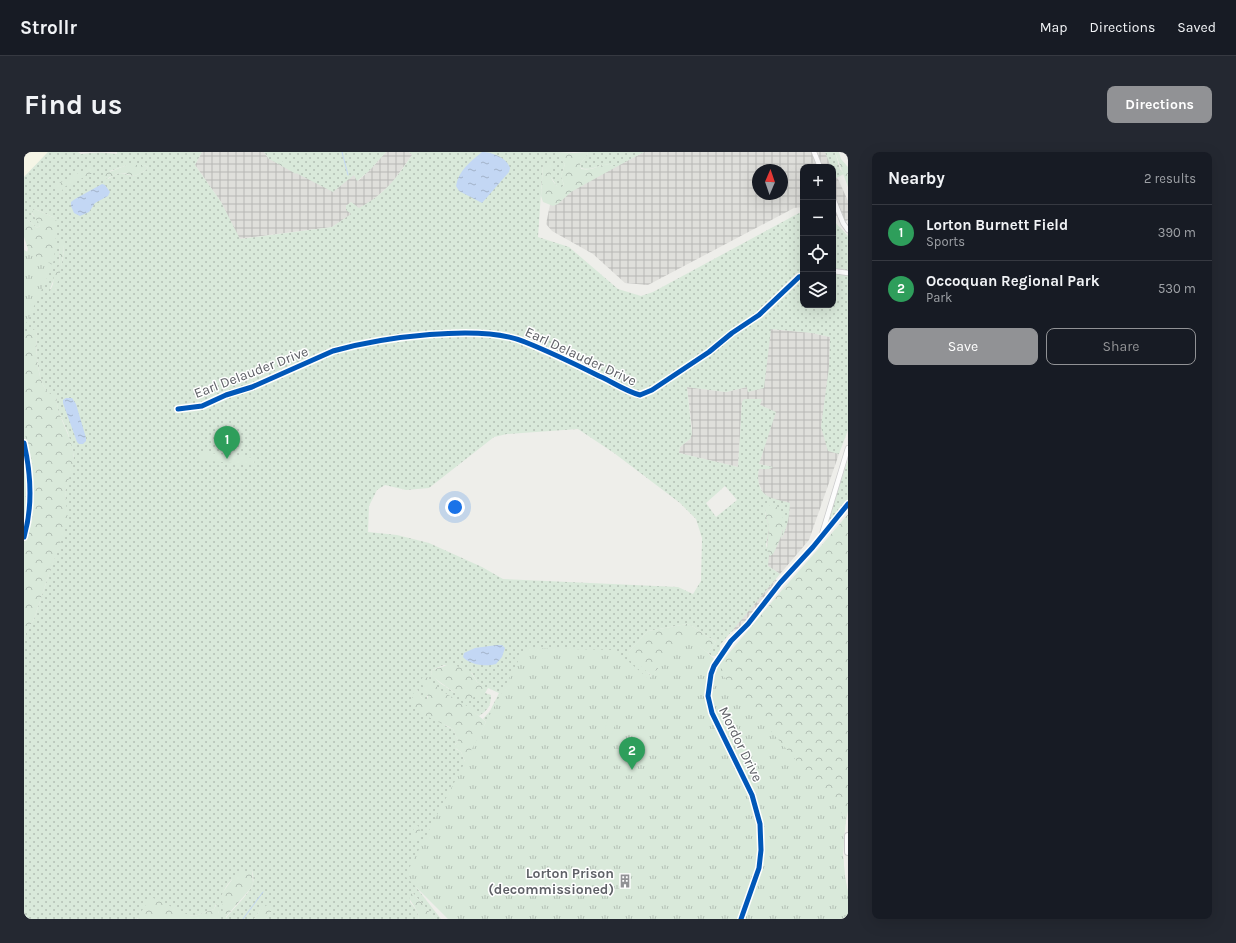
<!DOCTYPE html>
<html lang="en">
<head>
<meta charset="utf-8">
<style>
	:root { --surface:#171b24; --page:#242831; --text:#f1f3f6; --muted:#9ea1a6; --line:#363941; --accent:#919295 }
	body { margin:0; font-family:Karla,sans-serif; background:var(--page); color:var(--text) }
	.controls { position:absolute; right:12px; top:12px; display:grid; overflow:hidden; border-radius:8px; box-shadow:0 4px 16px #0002 }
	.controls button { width:36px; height:36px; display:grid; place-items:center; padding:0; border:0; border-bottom:1px solid var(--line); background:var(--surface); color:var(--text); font:20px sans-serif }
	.compass { position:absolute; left:728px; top:12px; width:36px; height:36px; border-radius:50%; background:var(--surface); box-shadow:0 4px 16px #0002; rotate:2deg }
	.you { position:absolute; left:431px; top:355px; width:14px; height:14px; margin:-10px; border:3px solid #fff; border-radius:50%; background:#1a73e8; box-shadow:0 0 0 6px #1a73e833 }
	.badge { display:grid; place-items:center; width:26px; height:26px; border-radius:50%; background:var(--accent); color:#fff; font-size:13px; font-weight:700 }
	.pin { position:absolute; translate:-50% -33px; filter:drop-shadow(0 1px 2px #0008) }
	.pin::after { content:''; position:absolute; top:21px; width:14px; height:12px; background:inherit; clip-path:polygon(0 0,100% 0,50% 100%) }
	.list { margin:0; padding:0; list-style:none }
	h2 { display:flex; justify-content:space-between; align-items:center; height:52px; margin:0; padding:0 16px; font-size:17px }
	h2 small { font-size:13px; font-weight:400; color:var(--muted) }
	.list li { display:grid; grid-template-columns:26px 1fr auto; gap:12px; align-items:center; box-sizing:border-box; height:56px; padding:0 16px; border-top:1px solid var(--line) }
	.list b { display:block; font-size:15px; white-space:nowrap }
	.list p { margin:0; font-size:13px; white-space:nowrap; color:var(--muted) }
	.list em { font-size:13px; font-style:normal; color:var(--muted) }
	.actions { display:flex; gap:8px; padding:12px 16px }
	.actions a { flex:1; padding:9px 0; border:1px solid var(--accent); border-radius:8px; text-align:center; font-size:14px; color:var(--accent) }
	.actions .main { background:var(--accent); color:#fff }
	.icon { flex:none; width:22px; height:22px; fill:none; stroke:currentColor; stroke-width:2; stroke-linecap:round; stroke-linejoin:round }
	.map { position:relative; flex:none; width:824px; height:767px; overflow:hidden; border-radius:8px }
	header { display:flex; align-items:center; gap:24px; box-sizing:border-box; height:56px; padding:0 20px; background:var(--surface); border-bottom:1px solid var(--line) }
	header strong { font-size:19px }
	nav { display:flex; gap:22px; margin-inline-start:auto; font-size:14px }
	.intro { display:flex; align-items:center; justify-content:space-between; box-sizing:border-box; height:96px; padding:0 24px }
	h1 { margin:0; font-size:28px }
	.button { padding:10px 18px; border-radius:8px; background:var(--accent); color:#fff; font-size:14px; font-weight:700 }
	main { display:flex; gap:24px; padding:0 24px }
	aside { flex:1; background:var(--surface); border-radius:8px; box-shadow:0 4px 16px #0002 }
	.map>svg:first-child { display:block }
	.commercial { fill:#f5f5e6 }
	.industrial { fill:url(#industrial-grid); fill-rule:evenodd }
	.grass { fill:url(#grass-dots); fill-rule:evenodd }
	.forest { fill:url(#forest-crowns) }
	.park { fill:url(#park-tufts) }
	.pitch { fill:#d9e9da }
	.water { fill:url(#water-ripples) }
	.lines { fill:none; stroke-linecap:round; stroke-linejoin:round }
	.stream { stroke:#c3d7f4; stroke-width:1 }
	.minor-casing { stroke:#cbcbcc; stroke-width:6 }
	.secondary-casing { stroke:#cbcbcc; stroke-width:8 }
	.minor { stroke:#fcfcfc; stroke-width:4.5 }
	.secondary { stroke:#fcfcfc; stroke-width:6 }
	.cycleway-casing { stroke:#fff; stroke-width:8 }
	.cycleway { stroke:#0057b8; stroke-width:5 }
	.labels { text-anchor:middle; stroke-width:3; stroke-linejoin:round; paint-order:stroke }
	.street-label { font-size:14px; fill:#5f6167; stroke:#fff }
	.poi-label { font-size:14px; font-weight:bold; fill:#5f6167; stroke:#fff; text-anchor:end }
</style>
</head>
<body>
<header>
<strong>Strollr</strong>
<nav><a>Map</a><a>Directions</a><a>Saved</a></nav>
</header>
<div class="intro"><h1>Find us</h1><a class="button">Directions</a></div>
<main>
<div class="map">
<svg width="824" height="767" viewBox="0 0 824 767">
	<defs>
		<pattern id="industrial-grid" width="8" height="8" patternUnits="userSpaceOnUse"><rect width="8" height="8" fill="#dfdfdb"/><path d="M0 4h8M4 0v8" fill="none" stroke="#b8b8b5"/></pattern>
		<pattern id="grass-dots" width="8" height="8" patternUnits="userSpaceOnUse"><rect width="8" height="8" fill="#d9e9da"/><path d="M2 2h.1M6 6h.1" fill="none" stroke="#b3c0b5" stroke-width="1.8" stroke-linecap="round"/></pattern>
		<pattern id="forest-crowns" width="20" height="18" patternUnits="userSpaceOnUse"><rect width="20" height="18" fill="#d9e9da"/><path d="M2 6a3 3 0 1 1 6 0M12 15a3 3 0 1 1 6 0" fill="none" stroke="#b3c0b5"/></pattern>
		<pattern id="park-tufts" width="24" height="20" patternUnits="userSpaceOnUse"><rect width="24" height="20" fill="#d9e9da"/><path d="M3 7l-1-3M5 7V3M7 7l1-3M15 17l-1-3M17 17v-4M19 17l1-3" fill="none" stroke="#b3c0b5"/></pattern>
		<pattern id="water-ripples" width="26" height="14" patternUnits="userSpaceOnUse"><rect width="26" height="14" fill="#c3d7f4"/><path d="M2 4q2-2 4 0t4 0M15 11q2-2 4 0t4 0" fill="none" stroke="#a2b2c9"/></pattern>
	</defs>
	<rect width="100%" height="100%" fill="#eeeeea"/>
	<path class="commercial" d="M0,0H24L0,25Z"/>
	<g class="industrial">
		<path d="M178,0H240L245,7L330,23L334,29L345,19L362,0H385L388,3L368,31L349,48L335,57L327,50L322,54L328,62L308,75L215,87L197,50L171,13Z"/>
		<path d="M620,0H802L809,15H779V55L770,56L624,133L601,131L569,102L528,79L522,72L527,48ZM734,18H758V42H734Z"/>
		<path d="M809,16L824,49V68L822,69L809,62Z"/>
		<path d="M747,177L788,181L806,185L804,298L815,302L785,388L756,422L744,414L741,343L738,339L734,329V322L735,317L748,315L735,312L751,260L736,253L737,247L718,250L714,315L655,301L656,295L666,287L668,276L663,235L702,240L723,235L724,240Z"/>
		<path d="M738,418L755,430L716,476L707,480L696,467Z"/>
	</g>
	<g class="grass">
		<path d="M24,0H54L57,2C69,0 81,0 93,2V0H178L171,13L197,50L216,87L308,75L327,62L322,58V54L327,50L335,56C362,41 371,28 388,3L385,0H533L532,1L541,12L537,24L540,33L538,35L534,36L525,22L527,12H519L514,85L545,95L594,137L617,144L629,140L775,61H779V153H809V68L824,84V278L815,302L804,299L797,275L805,215L806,185L788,181L747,177L740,236L724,240L723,235L702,240L663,235L668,282L666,287L656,295L655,301L714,315L718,250L720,247H738L736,253L752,260L735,312L749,315L745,317H735C733,324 734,338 742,343C747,347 760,349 766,351C765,365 764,375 757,387L759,378L741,360L745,376L742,393L745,403L744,414L756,422L696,493V498L692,504H688L684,501L692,490L668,474L663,472L624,479L605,499L627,524L634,517L651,532L462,570L459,567L466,559L475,541L464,536L461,541L467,543C467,554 464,558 455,564C440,552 412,540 403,525L400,536L403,541V547C397,548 395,543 393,537L388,546L422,574L429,577L434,589L431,593L432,597L437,600L442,612L408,682L392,735L417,767H411L404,758L388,740L386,750L393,759L395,767H242L247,760L236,758L230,767H195V762L192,752L190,757L171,764L165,763L113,766L114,767H0V489L2,481L10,467L24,425L43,369L41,340L50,304L44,281L34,258L32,245C12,240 13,201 12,184L13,180L1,185L0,187V172L31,66L11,57L8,62L15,70L16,74L13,76L3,67L0,68V25ZM103,13H120L124,15L122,18L111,24C97,23 99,17 84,27L86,19ZM36,93H40L39,106L31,139L26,137L35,114ZM554,277L590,301L656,351L672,367L678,386L677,429L669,442L654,435L479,427L458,415L405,391L373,383L344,380L345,354L353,338L361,333L382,338L405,336L470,285L483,282ZM701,334L713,348L692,365L682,351ZM420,513L448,521L453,530L459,533L431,541L416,531L407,522L408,518ZM228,718C229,722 230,727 229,731C228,739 208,758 202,766L198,743C206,725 211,725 228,718Z"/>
		<path d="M240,0H362L345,19L333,29L330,23L309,40L245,7Z"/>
		<path d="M563,0H620L592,15C576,8 573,20 557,16L556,12L564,2Z"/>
		<path d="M801,0H811L816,17L820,22L812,26L809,19V15H807Z"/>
		<path d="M824,307V348L806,369L804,368Z"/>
	</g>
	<g class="forest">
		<path d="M533,0L550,1L563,0L564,2L556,12L557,17C573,20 576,8 592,15L547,40L534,52L529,54L519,50L517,44L519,12L525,11L528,12C525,23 526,27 534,35H538L540,33L537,24L541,12L531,1Z"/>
		<path d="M811,0H815L817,7L824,15V35Z"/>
		<path d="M250,7C258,7 266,14 273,19L272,22L249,9Z"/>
		<path d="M103,13H120L124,15L122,18L111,24C107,24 103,21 98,21C91,21 86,27 77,28V24L80,22Z"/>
		<path d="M71,15H73V19L40,35L38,39L33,38L32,34L35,31L58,19Z"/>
		<path d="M11,57L31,66L33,70L30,108L24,122L2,103L4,97L0,85V68L3,67L13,76L16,74C14,68 8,64 8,59Z"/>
		<path d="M38,92L40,93C39,108 36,124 31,139L29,140L26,139L29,132L30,122L35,114L36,93Z"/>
		<path d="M11,177L13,180L12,185C13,200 12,241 32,244C33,249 33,253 34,257C39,274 50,290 50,309L41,340L44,369L24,425L10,467L2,481L0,489V187L4,181Z"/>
		<path d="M747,352C765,359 760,380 753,394C751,398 750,402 746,404L743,398L745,376L741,357Z"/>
		<path d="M824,362V659L820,679L819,702L821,725L824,741V766L727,767L695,519V513L758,438L797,394Z"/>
		<path d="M663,472L668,474L692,490L684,501L660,484L628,524L600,500L605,499L624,479Z"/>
		<path d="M427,512L446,519L453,530L459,533L461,537C458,544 451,545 443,547L431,541L409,525L407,522L408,518Z"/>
		<path d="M401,523L416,538L443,554L462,570L442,612L437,600L430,595L434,589L429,577C420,571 386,561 388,546C388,543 391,539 392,537H393C395,542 397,548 403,547L404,545C402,538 395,532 399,524Z"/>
		<path d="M392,672L395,675L397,682L392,690H390L386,685Z"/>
		<path d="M228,718L229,731L227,736L200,767L199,765L198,743L199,740L212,722Z"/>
		<path d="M388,740L404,758L411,767H395L393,759L385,746Z"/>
		<path d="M127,745L165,763L171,764L190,757L193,752L195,762V767H114L115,763Z"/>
		<path d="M246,751L248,752L247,760L242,767H230L236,758Z"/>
	</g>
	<g class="park">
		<path d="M0,98L29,113L0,176Z"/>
		<path d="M0,272L9,314L11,356L0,400Z"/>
		<path d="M660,483L684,501L698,515L695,519L822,666L819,702L821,725L824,741V765L822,767H424L381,724L501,496L591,498L625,527L634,517V513Z"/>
	</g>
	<g class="pitch">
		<path d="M176,300L231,306L230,313L176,308Z"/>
		<path d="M584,567L592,570L588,582L580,580Z"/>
	</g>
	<g class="water">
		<path d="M458,0C468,0 483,6 486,16L485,20L458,51L435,39L432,34C435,18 446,10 458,0Z"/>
		<path d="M78,32L81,33L86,40L84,44L71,51L65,60L56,64L50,61L47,54V50L51,47Z"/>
		<path d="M42,246H48L52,252L62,286V289L59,292H55L53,290L39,251V248Z"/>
		<path d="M473,493H478L481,496L478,505L472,512C462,515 446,513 439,505L440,501L451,496Z"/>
	</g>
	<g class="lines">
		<g class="stream">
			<path d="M318,0L324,23"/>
			<path d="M219,767L239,740"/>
		</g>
		<g class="minor-casing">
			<g id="minor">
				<path d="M790,0L796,15"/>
				<path d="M809,46L819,71L824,78"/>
				<path d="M809,119L824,121"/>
				<path d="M154,257L178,254L202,243L228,235L309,199C355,186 457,171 501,190C526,200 551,212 575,224C589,230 601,239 616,243L628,238L685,200L708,181L735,163L775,125L779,124"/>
				<path d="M0,291C7,322 9,354 0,385"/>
				<path d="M798,382L824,296"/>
				<path d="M717,767L735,716L737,698L736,672L728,643L688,561L684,544L687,522L690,514L707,489L724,472L756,431L789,395L824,352"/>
			</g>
		</g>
		<g class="secondary-casing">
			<path id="secondary" d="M824,684V700"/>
		</g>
		<use href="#minor" class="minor"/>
		<use href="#secondary" class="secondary"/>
		<g class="cycleway-casing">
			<g id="cycleway">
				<path d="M154,257L178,254L202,243L228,235L309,199C355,186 457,171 501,190C526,200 551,212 575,224C589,230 601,239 616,243L628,238L685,200L708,181L735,163L775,125L779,124"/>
				<path d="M0,291C7,322 9,354 0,385"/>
				<path d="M717,767L735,716L737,698L736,672L728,643L688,561L684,544L687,522L690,514L707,489L724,472L756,431L789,395L824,352"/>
			</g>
		</g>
		<use href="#cycleway" class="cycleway"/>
	</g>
	<defs>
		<g id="building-bare" transform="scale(1.08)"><path d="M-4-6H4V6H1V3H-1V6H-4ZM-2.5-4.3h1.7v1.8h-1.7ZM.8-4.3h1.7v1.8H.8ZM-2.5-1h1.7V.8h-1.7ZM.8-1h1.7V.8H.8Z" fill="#919295" stroke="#fff" stroke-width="2.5" paint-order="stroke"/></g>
	</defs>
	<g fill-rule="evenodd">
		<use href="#building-bare" x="601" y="729"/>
	</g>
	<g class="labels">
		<g class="street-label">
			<text transform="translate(557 204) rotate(25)" y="5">Earl Delauder Drive</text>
			<text transform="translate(227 220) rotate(-21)" y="5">Earl Delauder Drive</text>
			<text transform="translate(717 592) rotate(64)" y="5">Mordor Drive</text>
		</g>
		<g class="poi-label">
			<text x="590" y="726">Lorton Prison<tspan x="590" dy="16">(decommissioned)</tspan></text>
		</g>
	</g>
</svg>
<div class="controls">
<button>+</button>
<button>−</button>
<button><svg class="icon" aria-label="locate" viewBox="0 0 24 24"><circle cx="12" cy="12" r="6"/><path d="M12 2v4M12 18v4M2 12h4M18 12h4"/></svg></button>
<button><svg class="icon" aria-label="layers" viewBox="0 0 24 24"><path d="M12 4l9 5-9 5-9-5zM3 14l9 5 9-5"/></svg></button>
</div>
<svg class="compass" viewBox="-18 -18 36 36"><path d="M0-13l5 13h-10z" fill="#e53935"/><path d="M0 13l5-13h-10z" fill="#9ea1a6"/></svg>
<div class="you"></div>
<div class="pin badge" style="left:203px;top:307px;background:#2e9e5b">1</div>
<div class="pin badge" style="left:608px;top:618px;background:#2e9e5b">2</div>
</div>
<aside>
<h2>Nearby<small>2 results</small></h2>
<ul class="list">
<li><span class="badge" style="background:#2e9e5b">1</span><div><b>Lorton Burnett Field</b><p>Sports</p></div><em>390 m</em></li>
<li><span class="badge" style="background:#2e9e5b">2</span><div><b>Occoquan Regional Park</b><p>Park</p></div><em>530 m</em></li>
</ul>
<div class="actions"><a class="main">Save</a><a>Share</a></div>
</aside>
</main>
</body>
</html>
